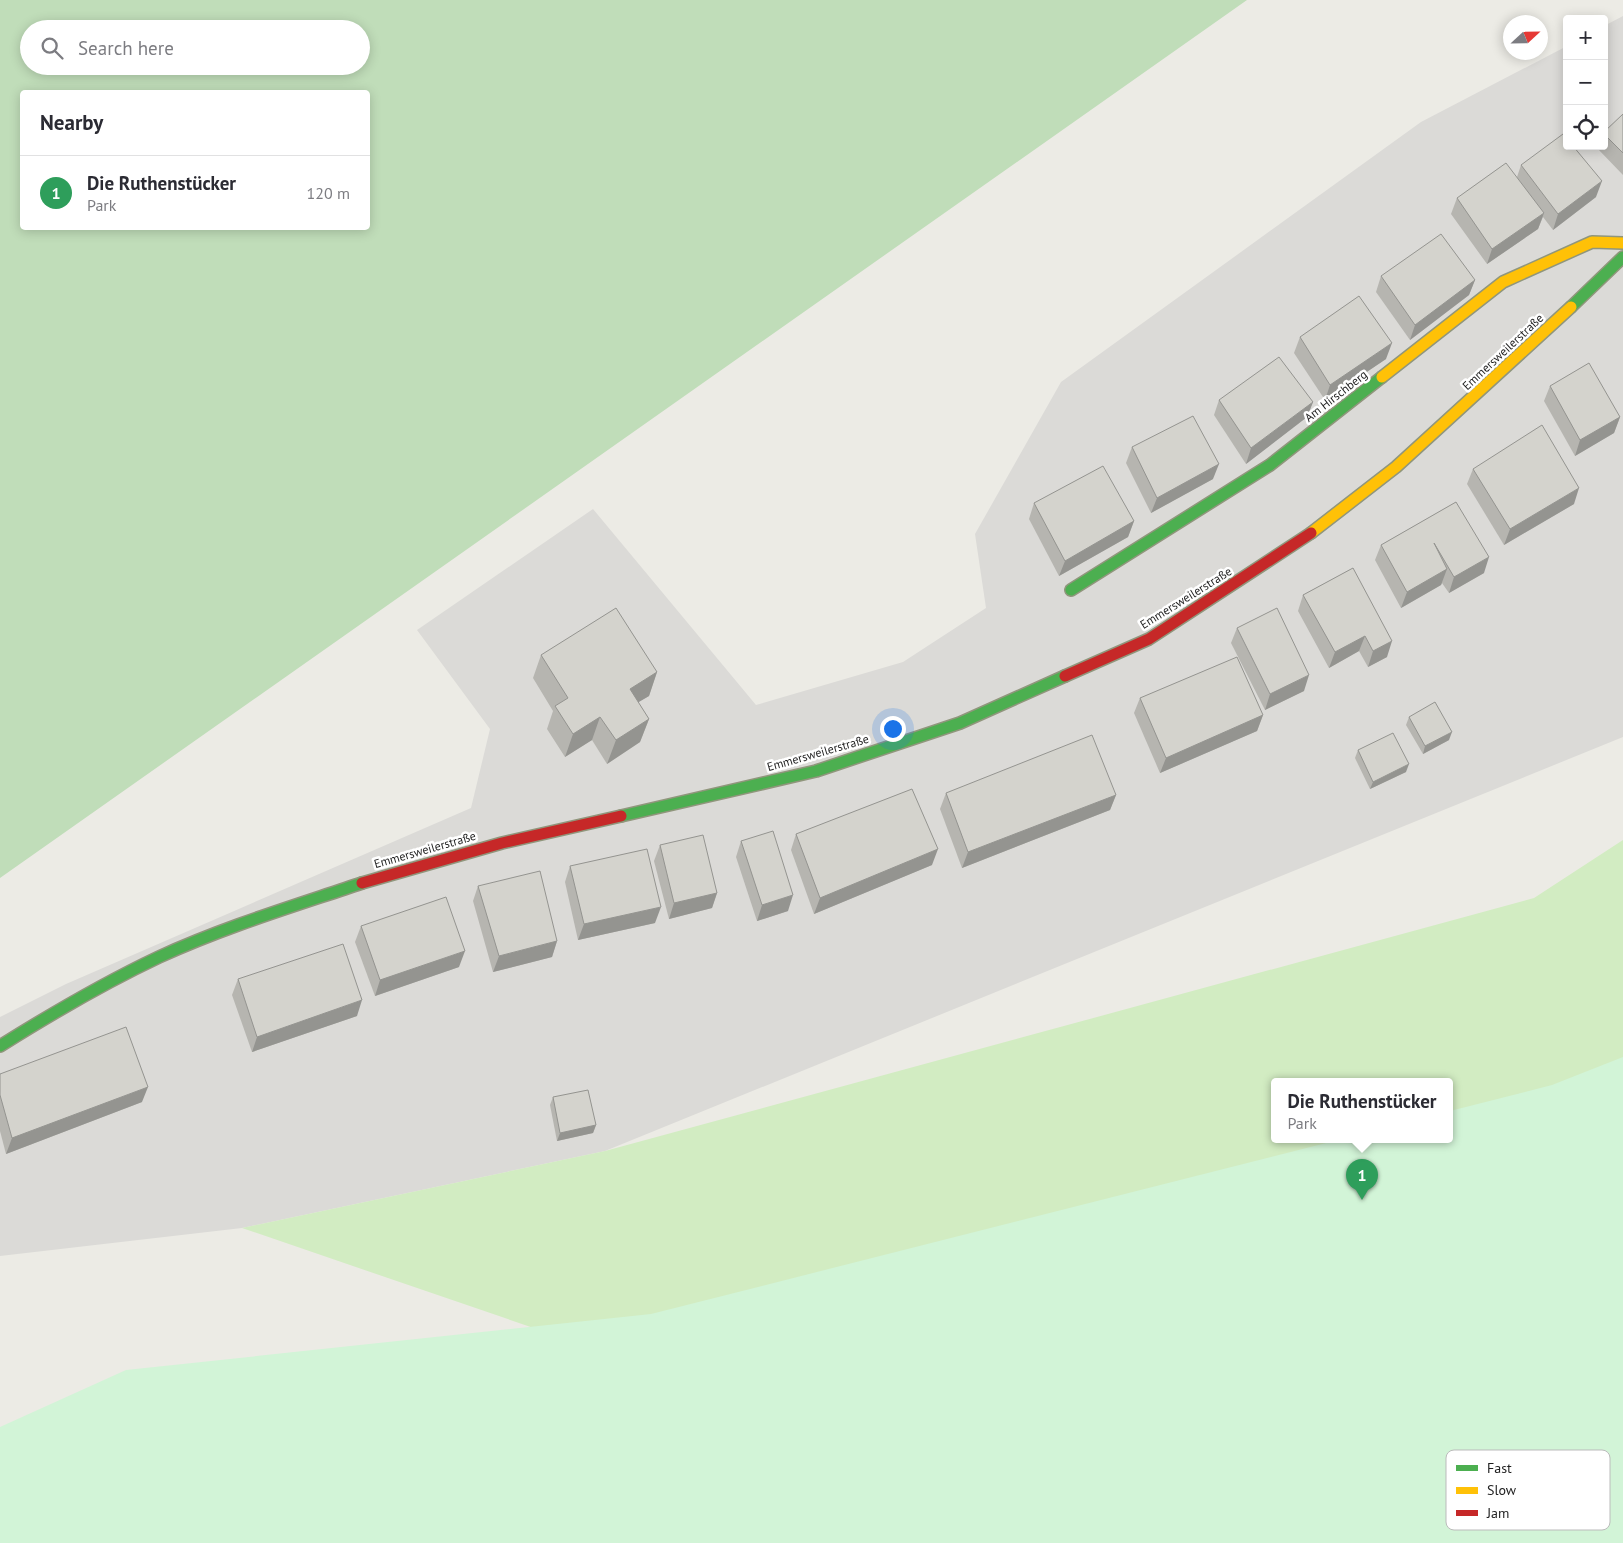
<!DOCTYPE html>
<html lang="en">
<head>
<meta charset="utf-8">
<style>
	:root { --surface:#fff; --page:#f2f2f3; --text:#2b2b33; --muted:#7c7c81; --line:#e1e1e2; --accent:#656563 }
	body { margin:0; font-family:"PT Sans",sans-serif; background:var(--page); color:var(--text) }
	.controls { position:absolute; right:15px; top:15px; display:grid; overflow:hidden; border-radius:5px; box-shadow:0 2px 12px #0003 }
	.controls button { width:45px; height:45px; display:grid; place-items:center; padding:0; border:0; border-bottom:1px solid var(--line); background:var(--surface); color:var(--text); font:25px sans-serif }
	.compass { position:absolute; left:1503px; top:15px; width:45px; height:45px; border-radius:50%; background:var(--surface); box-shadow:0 2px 12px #0003; rotate:68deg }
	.you { position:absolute; left:892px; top:728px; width:18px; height:18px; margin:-12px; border:4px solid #fff; border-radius:50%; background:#1a73e8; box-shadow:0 0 0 8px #1a73e833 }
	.badge { display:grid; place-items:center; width:32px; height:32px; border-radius:50%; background:var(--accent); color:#fff; font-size:16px; font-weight:700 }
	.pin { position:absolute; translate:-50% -41px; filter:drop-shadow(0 1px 2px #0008) }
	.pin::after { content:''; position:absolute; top:26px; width:18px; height:15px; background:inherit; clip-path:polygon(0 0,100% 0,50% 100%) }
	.popup { position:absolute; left:1271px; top:1078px; width:182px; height:65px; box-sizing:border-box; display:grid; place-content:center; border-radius:5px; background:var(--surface); filter:drop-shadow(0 1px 4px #0005); font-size:16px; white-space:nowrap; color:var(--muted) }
	.popup b { font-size:19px; color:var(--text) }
	.popup::after { content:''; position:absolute; left:50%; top:100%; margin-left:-10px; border:10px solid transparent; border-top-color:var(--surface) }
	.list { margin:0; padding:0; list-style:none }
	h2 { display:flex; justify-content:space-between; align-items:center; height:65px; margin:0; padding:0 20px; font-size:21px }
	h2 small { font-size:16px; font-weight:400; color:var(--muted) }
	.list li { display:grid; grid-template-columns:32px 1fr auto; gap:15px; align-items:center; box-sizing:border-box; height:75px; padding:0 20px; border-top:1px solid var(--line) }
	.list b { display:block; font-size:19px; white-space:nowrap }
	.list p { margin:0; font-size:16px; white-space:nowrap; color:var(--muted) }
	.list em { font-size:16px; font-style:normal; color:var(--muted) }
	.icon { flex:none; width:28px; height:28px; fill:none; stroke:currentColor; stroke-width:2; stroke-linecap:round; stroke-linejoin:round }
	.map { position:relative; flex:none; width:1623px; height:1543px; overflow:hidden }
	.search { position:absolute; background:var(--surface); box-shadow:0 2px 12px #0003; left:20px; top:20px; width:350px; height:55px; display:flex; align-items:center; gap:12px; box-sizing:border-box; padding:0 18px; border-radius:28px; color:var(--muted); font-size:19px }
	.panel { position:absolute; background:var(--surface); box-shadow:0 2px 12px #0003; left:20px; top:90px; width:350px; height:140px; border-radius:5px }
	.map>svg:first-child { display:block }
	.residential { fill:#dbdad7 }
	.grass { fill:#d2ecc2; fill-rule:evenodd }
	.forest { fill:#c0ddb9; fill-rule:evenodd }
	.park { fill:#d2f4d7 }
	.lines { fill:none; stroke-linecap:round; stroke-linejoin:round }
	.fast-casing { stroke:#90967c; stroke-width:14 }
	.slow-casing { stroke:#90967c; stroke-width:14 }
	.jam-casing { stroke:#90967c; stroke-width:14 }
	.fast { stroke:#4caf50; stroke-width:11 }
	.slow { stroke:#ffc107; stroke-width:11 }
	.jam { stroke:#c62828; stroke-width:11 }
	.wall { fill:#b6b5b0 }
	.shaded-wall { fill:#949490 }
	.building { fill:#d4d3cd; stroke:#949490 }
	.labels { text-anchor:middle; stroke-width:5; stroke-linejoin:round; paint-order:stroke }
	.street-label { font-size:12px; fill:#1d1d1d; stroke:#fff }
	.key { fill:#fff; stroke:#bbb; stroke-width:1 }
	.key-label { font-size:14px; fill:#1d1d1d }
</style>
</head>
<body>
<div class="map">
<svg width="1623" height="1543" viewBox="0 0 1623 1543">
	<rect width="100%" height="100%" fill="#ecebe5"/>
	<path class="residential" d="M1623,16V737L605,1151L242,1228L0,1256V1017L66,984L471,808L490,729L417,630L593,509L756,705L903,662L986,608L975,534L1061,382L1421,122L1567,46V146H1604V26Z"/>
	<path class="grass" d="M1623,840V1543L633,1362L242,1228L605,1151L1534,898ZM1274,1081H1450V1139H1274Z"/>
	<path class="forest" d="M0,0H1247L0,878ZM29,29H361V66H29ZM22,92H368V228H22Z"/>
	<path class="park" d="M1623,1057V1543H0V1427L126,1370L651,1314L1342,1139H1450V1111L1552,1085Z"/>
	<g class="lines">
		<g class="fast-casing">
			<g id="fast">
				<path d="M1571,307L1623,257"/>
				<path d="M1071,590L1270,465L1382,377"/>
				<path d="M621,816L816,771L960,723L1065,676"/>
				<path d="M0,1046C51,1014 104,983 159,957C224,927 294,906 362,883"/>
			</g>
		</g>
		<g class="slow-casing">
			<g id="slow">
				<path d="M1382,377L1503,282L1592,242L1623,243"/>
				<path d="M1311,533L1396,467L1571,307"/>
			</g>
		</g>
		<g class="jam-casing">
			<g id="jam">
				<path d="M1065,676L1149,639L1311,533"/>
				<path d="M362,883L502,843L621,816"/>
			</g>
		</g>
		<use href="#fast" class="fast"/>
		<use href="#slow" class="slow"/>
		<use href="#jam" class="jam"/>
	</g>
	<g class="wall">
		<path d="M1623,114V175L1598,149L1599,146H1604V132Z"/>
		<path d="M1521,165L1596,197L1553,230L1543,217L1538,229L1487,264L1451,214L1457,198L1517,177Z"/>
		<path d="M1381,276L1475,280L1469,295L1410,340L1376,292Z"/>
		<path d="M1300,337L1386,359L1325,400L1294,353Z"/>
		<path d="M1550,386L1620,417L1614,433L1575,456L1544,401Z"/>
		<path d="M1219,400L1313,402L1307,417L1246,464L1214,415Z"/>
		<path d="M1132,447L1213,479L1151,513L1126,463Z"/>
		<path d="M1473,469L1574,504L1504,545L1467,484Z"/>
		<path d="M1456,502L1484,573L1449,593L1442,583L1441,585L1401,608L1375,560L1381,545Z"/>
		<path d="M1034,503L1134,521L1128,537L1059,576L1029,519Z"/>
		<path d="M1353,568L1387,657L1368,667L1359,651L1329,668L1298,611L1303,595Z"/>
		<path d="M1237,628L1304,691L1265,710L1231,643Z"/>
		<path d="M541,655L657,672L649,696L638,702L649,719L640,742L607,764L592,740L565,757L547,729L553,711L533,678Z"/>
		<path d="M1140,698L1263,715L1257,731L1160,773L1134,713Z"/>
		<path d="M1409,717L1449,740L1423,754L1406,725Z"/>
		<path d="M1358,750L1406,772L1370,789L1355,758Z"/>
		<path d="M946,793L1116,795L1110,810L962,868L940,809Z"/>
		<path d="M796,834L932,865L814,914L791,850Z"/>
		<path d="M741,841L788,911L757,921L736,857Z"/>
		<path d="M660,845L717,893L712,908L669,919L654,861Z"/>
		<path d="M570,866L655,923L578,940L565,882Z"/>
		<path d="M478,886L557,941L552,957L493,972L473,901Z"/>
		<path d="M361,926L459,967L375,996L355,942Z"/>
		<path d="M238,979L357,1016L252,1052L232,995Z"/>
		<path d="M0,1074L142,1102L6,1154L0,1131Z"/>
		<path d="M553,1097L596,1125L593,1133L557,1141L550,1105Z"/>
	</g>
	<g class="shaded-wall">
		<path d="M1602,181L1596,197L1553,230L1558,214Z"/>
		<path d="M1544,213L1538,229L1487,264L1492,249Z"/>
		<path d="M1475,280L1469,295L1410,340L1415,325Z"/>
		<path d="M1392,343L1386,359L1325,400L1330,385Z"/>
		<path d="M1313,402L1307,417L1246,464L1251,448Z"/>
		<path d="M1620,417L1614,433L1575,456L1580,440Z"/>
		<path d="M1219,464L1213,479L1151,513L1157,498Z"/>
		<path d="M1579,488L1574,504L1504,545L1510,529Z"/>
		<path d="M1134,521L1128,537L1059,576L1065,561Z"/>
		<path d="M1489,557L1484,573L1449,593L1454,577Z"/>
		<path d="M1447,569L1441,585L1401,608L1407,592Z"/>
		<path d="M1365,636L1359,651L1329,668L1335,652Z"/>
		<path d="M1392,641L1387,657L1368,667L1373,651Z"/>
		<path d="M657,672L649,696L622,712L630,689Z"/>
		<path d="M1309,675L1304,691L1265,710L1270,694Z"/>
		<path d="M1263,715L1257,731L1160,773L1166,758Z"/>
		<path d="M600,717L592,740L565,757L573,734Z"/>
		<path d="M649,719L640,742L607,764L616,740Z"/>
		<path d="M1452,732L1449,740L1423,754L1425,746Z"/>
		<path d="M1409,764L1406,772L1370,789L1373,782Z"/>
		<path d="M1116,795L1110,810L962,868L968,852Z"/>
		<path d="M938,849L932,865L814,914L820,898Z"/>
		<path d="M717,893L712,908L669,919L674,903Z"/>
		<path d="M793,895L788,911L757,921L762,905Z"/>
		<path d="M661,907L655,923L578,940L584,924Z"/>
		<path d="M557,941L552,957L493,972L499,956Z"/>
		<path d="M465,951L459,967L375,996L380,980Z"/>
		<path d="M362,1000L357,1016L252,1052L257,1037Z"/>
		<path d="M148,1087L142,1102L6,1154L12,1138Z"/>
		<path d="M596,1125L593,1133L557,1141L560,1133Z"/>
	</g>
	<g class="building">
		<path d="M1623,114V153L1604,134V132Z"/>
		<path d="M1563,134L1567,138V146H1573L1602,181L1558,214L1521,165Z"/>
		<path d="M1506,163L1544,213L1492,249L1457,198Z"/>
		<path d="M1441,234L1475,280L1415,325L1381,276Z"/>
		<path d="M1359,296L1392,343L1330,385L1300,337Z"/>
		<path d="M1279,357L1313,402L1251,448L1219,400Z"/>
		<path d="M1589,363L1620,417L1580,440L1550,386Z"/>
		<path d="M1193,416L1219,464L1157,498L1132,447Z"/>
		<path d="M1542,425L1579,488L1510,529L1473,469Z"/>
		<path d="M1103,466L1134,521L1065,561L1034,503Z"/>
		<path d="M1456,502L1489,557L1454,577L1434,543L1447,569L1407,592L1381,545Z"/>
		<path d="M1353,568L1392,641L1373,651L1365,636L1335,652L1303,595Z"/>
		<path d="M616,608L657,672L630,689L649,719L616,740L600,717L573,734L555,706L568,698L541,655Z"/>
		<path d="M1277,608L1309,675L1270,694L1237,628Z"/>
		<path d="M1237,657L1263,715L1166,758L1140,698Z"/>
		<path d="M1435,702L1452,732L1425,746L1409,717Z"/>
		<path d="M1393,733L1409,764L1373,782L1358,750Z"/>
		<path d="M1092,735L1116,795L968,852L946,793Z"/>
		<path d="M912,789L938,849L820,898L796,834Z"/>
		<path d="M773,831L793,895L762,905L741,841Z"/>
		<path d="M703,835L717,893L674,903L660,845Z"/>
		<path d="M647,849L661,907L584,924L570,866Z"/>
		<path d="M540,871L557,941L499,956L478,886Z"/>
		<path d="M446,897L465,951L380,980L361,926Z"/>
		<path d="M343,944L362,1000L257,1037L238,979Z"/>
		<path d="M126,1027L148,1087L12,1138L0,1095V1074Z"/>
		<path d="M588,1090L596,1125L560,1133L553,1097Z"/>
	</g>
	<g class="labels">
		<g class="street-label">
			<text transform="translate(1503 352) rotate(-43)" y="4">Emmersweilerstraße</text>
			<text transform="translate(1336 396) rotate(-38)" y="4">Am Hirschberg</text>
			<text transform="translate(1186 598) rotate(-32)" y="4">Emmersweilerstraße</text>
			<text transform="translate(818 753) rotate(-16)" y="4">Emmersweilerstraße</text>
			<text transform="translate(425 850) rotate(-16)" y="4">Emmersweilerstraße</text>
		</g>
	</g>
	<rect x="1446" y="1450" width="164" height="80" rx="8" class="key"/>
	<rect x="1456" y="1465" width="22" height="6" fill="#4caf50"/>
	<rect x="1456" y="1487" width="22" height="7" fill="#ffc107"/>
	<rect x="1456" y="1510" width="22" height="6" fill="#c62828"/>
	<g class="key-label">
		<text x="1487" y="1473">Fast</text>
		<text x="1487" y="1495">Slow</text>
		<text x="1487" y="1518">Jam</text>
	</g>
</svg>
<div class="controls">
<button>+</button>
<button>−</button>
<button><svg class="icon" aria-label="locate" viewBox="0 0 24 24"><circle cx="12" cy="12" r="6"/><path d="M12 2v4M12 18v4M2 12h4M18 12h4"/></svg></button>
</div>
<svg class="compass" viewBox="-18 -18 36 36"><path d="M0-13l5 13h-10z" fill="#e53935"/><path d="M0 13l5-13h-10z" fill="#7c7c81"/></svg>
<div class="you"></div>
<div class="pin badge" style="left:1362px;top:1200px;background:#2e9e5b">1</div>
<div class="popup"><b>Die Ruthenstücker</b>Park</div>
<div class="search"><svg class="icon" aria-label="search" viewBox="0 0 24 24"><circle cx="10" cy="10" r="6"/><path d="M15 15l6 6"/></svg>Search here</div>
<section class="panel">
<h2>Nearby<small></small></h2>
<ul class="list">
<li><span class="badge" style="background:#2e9e5b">1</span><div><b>Die Ruthenstücker</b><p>Park</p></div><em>120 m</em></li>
</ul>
</section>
</div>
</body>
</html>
